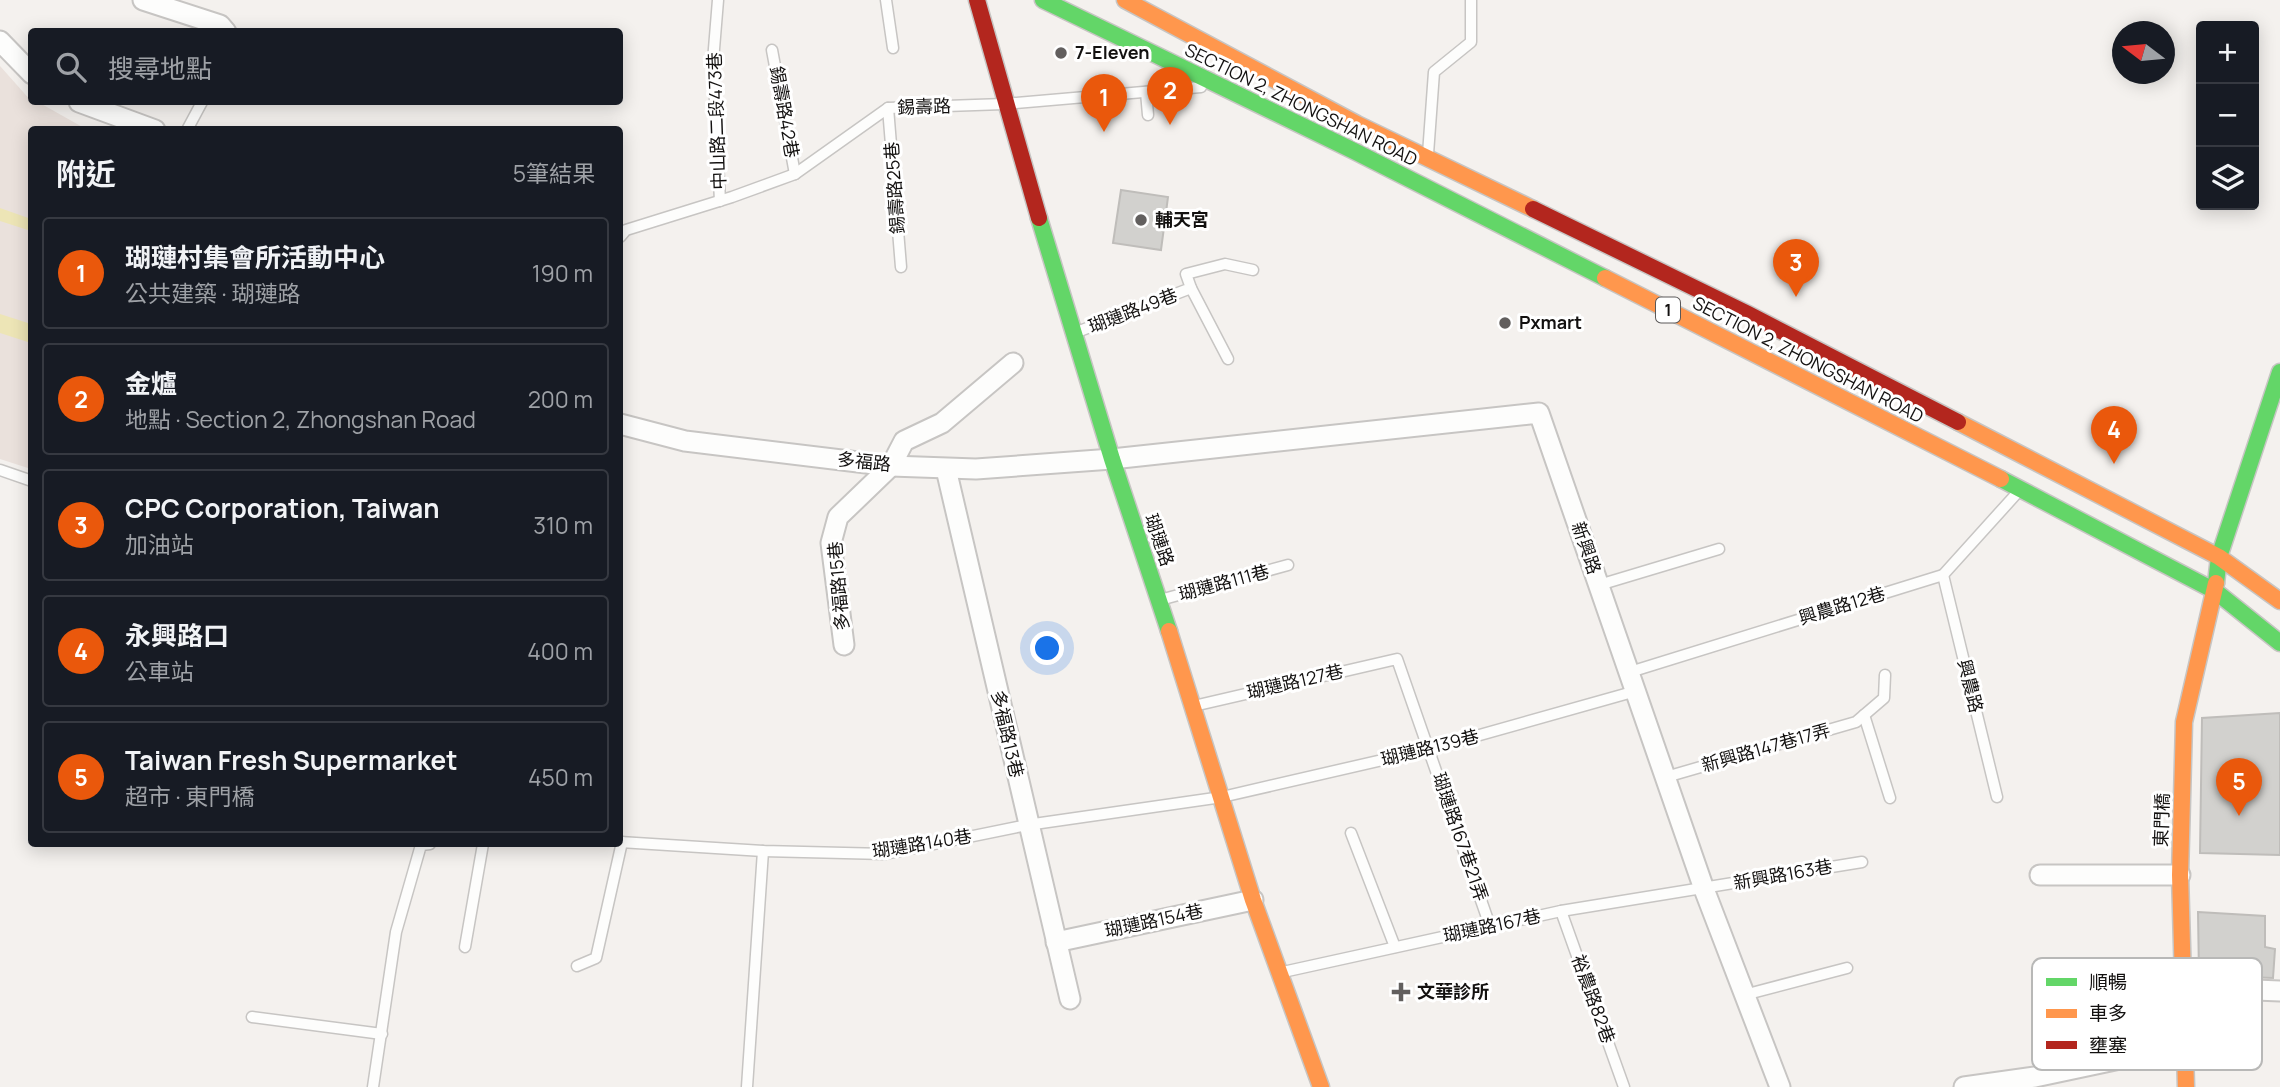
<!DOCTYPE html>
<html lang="zh-TW">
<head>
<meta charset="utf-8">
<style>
	:root { --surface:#171b24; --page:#242831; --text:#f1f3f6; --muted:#9ea1a6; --line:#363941; --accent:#ea580c }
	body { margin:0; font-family:Manrope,"Noto Sans TC",sans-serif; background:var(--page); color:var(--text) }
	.controls { position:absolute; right:21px; top:21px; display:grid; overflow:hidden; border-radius:7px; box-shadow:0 4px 18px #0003 }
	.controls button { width:63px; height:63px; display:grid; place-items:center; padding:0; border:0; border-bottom:2px solid var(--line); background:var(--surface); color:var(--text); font:35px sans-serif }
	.compass { position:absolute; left:2112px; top:21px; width:63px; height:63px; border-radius:50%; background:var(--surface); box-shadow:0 4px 18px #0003; rotate:286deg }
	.you { position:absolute; left:1048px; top:649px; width:24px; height:24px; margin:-18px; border:5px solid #fff; border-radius:50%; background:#1a73e8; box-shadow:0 0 0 10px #1a73e833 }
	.badge { display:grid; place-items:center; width:46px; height:46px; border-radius:50%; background:var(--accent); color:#fff; font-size:23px; font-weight:700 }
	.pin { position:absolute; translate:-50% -58px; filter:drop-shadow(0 2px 4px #0008) }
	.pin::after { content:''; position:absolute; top:37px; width:24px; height:21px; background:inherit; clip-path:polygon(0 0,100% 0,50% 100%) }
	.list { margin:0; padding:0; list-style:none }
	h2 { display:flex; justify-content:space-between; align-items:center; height:91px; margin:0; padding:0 28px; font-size:30px }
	h2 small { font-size:23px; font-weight:400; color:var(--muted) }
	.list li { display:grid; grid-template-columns:46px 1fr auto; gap:21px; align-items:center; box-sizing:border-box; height:112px; margin:0 14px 14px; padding:0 14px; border:2px solid var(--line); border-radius:7px }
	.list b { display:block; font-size:26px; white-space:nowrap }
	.list p { margin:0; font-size:23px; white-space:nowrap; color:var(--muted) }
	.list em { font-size:23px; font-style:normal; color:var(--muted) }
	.icon { flex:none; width:38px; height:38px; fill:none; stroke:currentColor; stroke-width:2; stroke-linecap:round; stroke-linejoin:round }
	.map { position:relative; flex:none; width:2280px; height:1087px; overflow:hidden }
	.search { position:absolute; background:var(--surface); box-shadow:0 4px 18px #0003; left:28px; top:28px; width:595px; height:77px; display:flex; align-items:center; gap:18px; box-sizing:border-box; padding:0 24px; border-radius:7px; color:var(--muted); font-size:26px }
	.panel { position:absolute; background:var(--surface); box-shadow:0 4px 18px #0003; left:28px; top:126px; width:595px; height:721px; border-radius:7px }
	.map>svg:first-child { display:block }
	.built { fill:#eae1dc }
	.green { fill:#ede5b6 }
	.building { fill:#d2d1ce; stroke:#bfbdba; stroke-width:2 }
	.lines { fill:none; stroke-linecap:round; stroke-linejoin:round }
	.lane-casing { stroke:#c7c5c3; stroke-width:13 }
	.street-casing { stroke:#c7c5c3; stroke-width:23 }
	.fast-casing { stroke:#c7c5c3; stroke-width:19 }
	.slow-casing { stroke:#c7c5c3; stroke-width:19 }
	.jam-casing { stroke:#c7c5c3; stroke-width:19 }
	.lane { stroke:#fdfdfc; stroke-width:10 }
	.street { stroke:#fdfdfc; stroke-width:19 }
	.fast { stroke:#63d668; stroke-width:16 }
	.slow { stroke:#ff974d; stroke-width:16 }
	.jam { stroke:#b3261e; stroke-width:16 }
	.poi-dot { fill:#625f5e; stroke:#fff; stroke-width:2.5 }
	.labels { text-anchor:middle; stroke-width:6; stroke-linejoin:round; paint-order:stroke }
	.shield { fill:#fff; stroke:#5a5858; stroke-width:2 }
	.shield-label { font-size:16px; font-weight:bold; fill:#131110 }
	.poi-label { font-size:18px; font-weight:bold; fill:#131110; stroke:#fff; text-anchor:start }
	.street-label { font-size:18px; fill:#131110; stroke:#fff }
	.key { fill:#fff; stroke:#b8b8b7; stroke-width:2 }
	.key-label { font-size:19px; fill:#131110 }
</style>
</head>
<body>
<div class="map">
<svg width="2280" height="1087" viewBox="0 0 2280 1087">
	<rect width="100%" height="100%" fill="#f4f1ee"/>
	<path class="built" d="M0,66L32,102H38L86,129L32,130L31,469L0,459Z"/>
	<g class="green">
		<path d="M0,208L31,219V231L0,221Z"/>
		<path d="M0,314L31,324V343L0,333Z"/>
	</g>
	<g class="building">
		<path d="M1121,190L1168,197L1161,250L1113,243Z"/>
		<path d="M2280,713V855L2200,853L2202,718Z"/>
		<path d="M2198,912L2265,916V947L2275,949L2273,978L2199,975Z"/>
	</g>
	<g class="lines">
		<g class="lane-casing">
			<g id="lane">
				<path d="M718,0L713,61L720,201"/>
				<path d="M886,0L893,48"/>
				<path d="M772,50L795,174"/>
				<path d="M1146,92L1148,115"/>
				<path d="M888,108L901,267"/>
				<path d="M187,130L202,102"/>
				<path d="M1428,154L1434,72L1471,42V0"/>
				<path d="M620,237L626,230L732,197L795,174L888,108L1004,104L1201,87"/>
				<path d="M1191,288L1228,359"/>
				<path d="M1077,332L1191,288L1186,274L1225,264L1253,270"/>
				<path d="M0,470L32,481"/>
				<path d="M1943,575L1997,797"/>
				<path d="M1599,585L1719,549"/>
				<path d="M1160,600L1288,565"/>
				<path d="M1630,672L1943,575L2018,492"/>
				<path d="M1198,705L1397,659L1490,926"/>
				<path d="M1864,715L1890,798"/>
				<path d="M1666,777L1856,722L1884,698L1885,675"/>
				<path d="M1351,833L1395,947"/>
				<path d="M620,842L763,851L885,854L1027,825L1222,797L1430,749L1636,691"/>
				<path d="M1561,911L1624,1087"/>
				<path d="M465,947L483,844"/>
				<path d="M577,966L596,958L622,842"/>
				<path d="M1283,972L1561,911L1862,862"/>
				<path d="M1744,995L1847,968"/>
				<path d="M252,1017L382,1034"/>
				<path d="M373,1087L396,932L421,845L430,844"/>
				<path d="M747,1087L763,851"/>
			</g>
		</g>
		<g class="street-casing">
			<g id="street">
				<path d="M143,0L220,25L226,32"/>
				<path d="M0,41L32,74"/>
				<path d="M79,102L155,130"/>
				<path d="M620,424L685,441L891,466L976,469L1112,459L1539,413L1704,889L1780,1087"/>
				<path d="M946,469L1070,999"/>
				<path d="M844,645L831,543L838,517L891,466L904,441L942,423L1013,363"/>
				<path d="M2040,875H2180"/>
				<path d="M1056,942L1253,900"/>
				<path d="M2183,987L2280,991"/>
				<path d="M1964,1087L2035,1077L2186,1045"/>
			</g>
		</g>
		<g class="fast-casing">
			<g id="fast">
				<path d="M1043,0L1354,151L1605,278"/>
				<path d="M1039,218L1112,459L1169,631"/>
				<path d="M2001,479L2215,591L2280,643"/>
				<path d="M2216,583L2219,557L2280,372"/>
			</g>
		</g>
		<g class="slow-casing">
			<g id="slow">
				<path d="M1125,0L1357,124L1533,209"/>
				<path d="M1605,278L2001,479"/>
				<path d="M1958,422L2219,557L2280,601"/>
				<path d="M1169,631L1253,900L1321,1087"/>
				<path d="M2186,1087L2180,875L2184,722L2216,583"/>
			</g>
		</g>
		<g class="jam-casing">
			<g id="jam">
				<path d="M977,0L1039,218"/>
				<path d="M1533,209L1748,314L1958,422"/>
			</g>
		</g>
		<use href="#lane" class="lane"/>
		<use href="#street" class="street"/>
		<use href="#fast" class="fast"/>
		<use href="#slow" class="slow"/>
		<use href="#jam" class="jam"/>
	</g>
	<g class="poi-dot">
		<circle cx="1061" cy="53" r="7"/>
		<circle cx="1141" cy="220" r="7"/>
		<circle cx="1505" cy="323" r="7"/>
		<path d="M1397.5 981.5h7v7h7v7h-7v7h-7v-7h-7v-7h7z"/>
	</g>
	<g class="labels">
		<rect class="shield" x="1656" y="297.5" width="24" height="25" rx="5"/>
		<g class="shield-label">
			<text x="1668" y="316">1</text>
		</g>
		<g class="poi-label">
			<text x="1075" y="59">7-Eleven</text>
			<text x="1155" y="226">輔天宮</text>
			<text x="1519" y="329">Pxmart</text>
			<text x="1417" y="998">文華診所</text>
		</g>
		<g class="street-label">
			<text transform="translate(1301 105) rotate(26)" y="6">SECTION 2, ZHONGSHAN ROAD</text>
			<text transform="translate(924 107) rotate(-2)" y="6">錫壽路</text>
			<text transform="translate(784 112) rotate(80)" y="6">錫壽路42巷</text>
			<text transform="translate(717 121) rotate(-92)" y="6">中山路二段473巷</text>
			<text transform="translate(895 188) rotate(-94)" y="6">錫壽路25巷</text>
			<text transform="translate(1133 311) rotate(-21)" y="6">瑚璉路49巷</text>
			<text transform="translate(1808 360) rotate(27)" y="6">SECTION 2, ZHONGSHAN ROAD</text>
			<text transform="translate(864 462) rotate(6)" y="6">多福路</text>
			<text transform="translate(1159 540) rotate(71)" y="6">瑚璉路</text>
			<text transform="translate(1586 548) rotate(71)" y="6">新興路</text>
			<text transform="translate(1224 583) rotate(-15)" y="6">瑚璉路111巷</text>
			<text transform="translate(839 586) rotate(-95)" y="6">多福路15巷</text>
			<text transform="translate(1842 606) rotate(-17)" y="6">興農路12巷</text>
			<text transform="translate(1295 682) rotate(-13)" y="6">瑚璉路127巷</text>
			<text transform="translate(1970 686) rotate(76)" y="6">興農路</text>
			<text transform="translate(1007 734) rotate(77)" y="6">多福路13巷</text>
			<text transform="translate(1430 748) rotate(-14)" y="6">瑚璉路139巷</text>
			<text transform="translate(1766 748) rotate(-16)" y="6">新興路147巷17弄</text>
			<text transform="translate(2162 820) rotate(-88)" y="6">東門橋</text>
			<text transform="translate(1460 837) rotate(71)" y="6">瑚璉路167巷21弄</text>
			<text transform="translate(922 844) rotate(-9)" y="6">瑚璉路140巷</text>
			<text transform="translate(1783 875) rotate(-10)" y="6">新興路163巷</text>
			<text transform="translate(1154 921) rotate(-12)" y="6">瑚璉路154巷</text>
			<text transform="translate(1492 926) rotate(-12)" y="6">瑚璉路167巷</text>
			<text transform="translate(1593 999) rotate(70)" y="6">裕農路82巷</text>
		</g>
	</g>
	<rect x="2032" y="958" width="230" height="112" rx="10" class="key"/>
	<rect x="2046" y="978" width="31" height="8" fill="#63d668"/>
	<rect x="2046" y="1009" width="31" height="9" fill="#ff974d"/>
	<rect x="2046" y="1041" width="31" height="8" fill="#b3261e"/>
	<g class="key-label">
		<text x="2089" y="989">順暢</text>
		<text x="2089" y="1020">車多</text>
		<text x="2089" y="1052">壅塞</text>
	</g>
</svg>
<div class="controls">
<button>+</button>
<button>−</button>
<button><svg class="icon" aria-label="layers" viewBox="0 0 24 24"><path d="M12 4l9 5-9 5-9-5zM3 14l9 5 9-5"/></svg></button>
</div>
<svg class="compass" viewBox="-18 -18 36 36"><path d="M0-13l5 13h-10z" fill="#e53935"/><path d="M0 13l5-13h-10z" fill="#9ea1a6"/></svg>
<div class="you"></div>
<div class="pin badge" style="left:1104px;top:132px">1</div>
<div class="pin badge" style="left:1170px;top:125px">2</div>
<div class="pin badge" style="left:1796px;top:297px">3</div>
<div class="pin badge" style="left:2114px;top:464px">4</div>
<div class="pin badge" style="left:2239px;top:816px">5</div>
<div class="search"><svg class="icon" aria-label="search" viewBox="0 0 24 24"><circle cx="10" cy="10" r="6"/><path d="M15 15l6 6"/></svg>搜尋地點</div>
<section class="panel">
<h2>附近<small>5筆結果</small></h2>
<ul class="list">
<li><span class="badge">1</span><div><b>瑚璉村集會所活動中心</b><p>公共建築 · 瑚璉路</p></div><em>190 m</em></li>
<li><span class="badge">2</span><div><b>金爐</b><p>地點 · Section 2, Zhongshan Road</p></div><em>200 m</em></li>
<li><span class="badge">3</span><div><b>CPC Corporation, Taiwan</b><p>加油站</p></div><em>310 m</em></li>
<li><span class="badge">4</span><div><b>永興路口</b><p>公車站</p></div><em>400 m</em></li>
<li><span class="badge">5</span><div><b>Taiwan Fresh Supermarket</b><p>超市 · 東門橋</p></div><em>450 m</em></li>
</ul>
</section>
</div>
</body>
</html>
